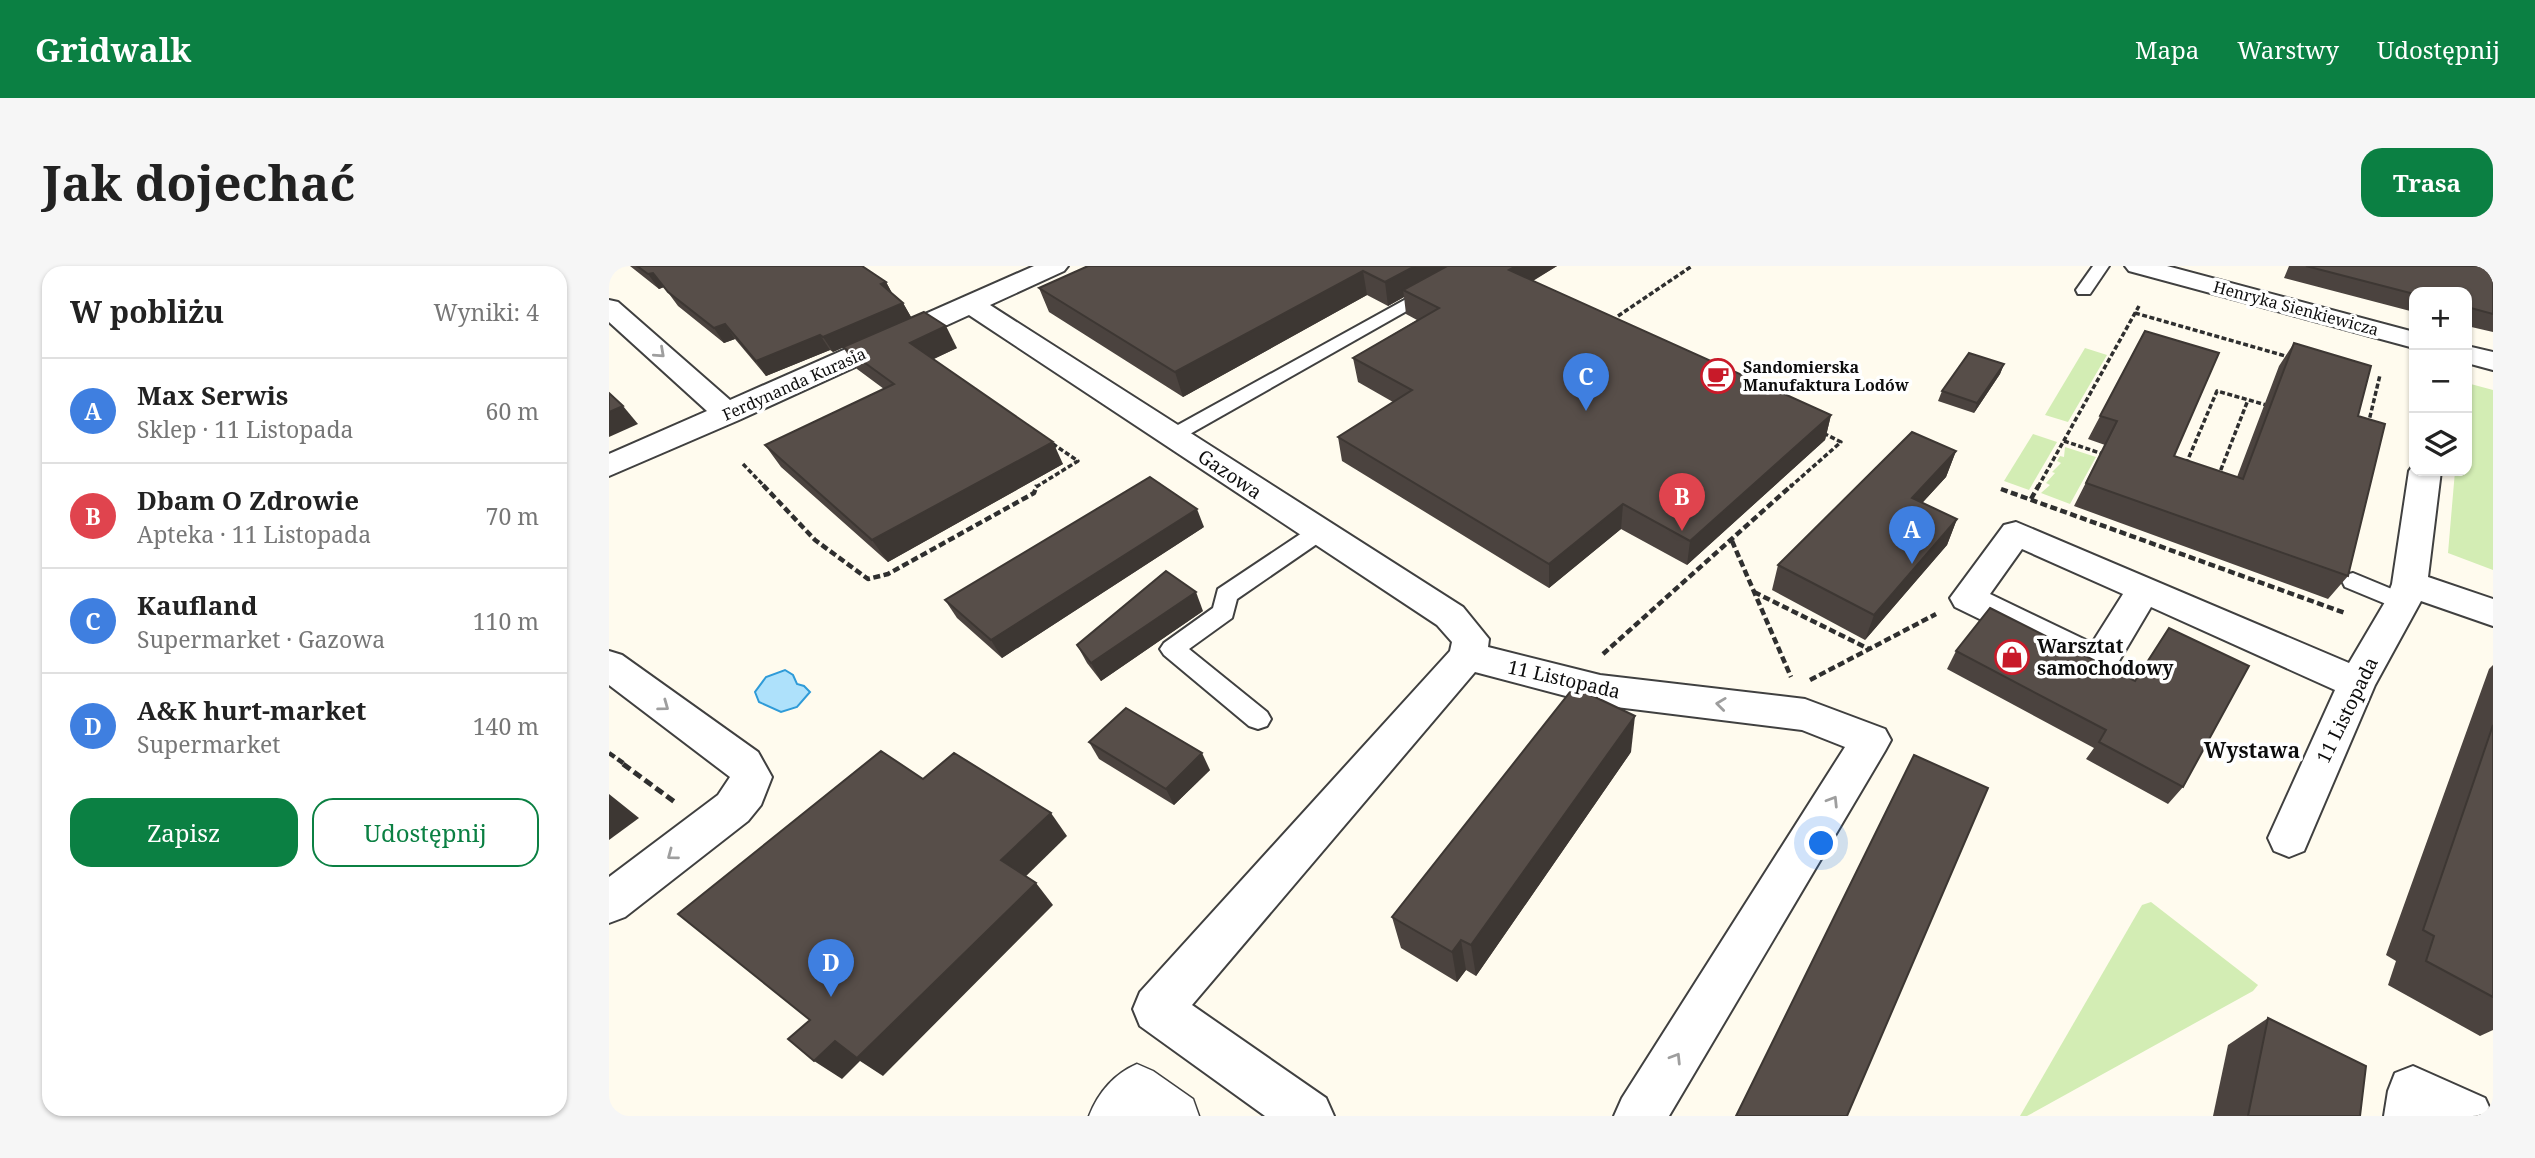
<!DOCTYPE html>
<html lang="pl">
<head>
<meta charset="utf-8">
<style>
	:root { --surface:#fff; --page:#f6f6f6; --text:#222; --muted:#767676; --line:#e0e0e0; --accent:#0b8043 }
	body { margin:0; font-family:"Noto Serif",serif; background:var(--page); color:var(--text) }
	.controls { position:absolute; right:21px; top:21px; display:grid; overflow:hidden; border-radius:14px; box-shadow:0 2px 5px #0004 }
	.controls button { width:63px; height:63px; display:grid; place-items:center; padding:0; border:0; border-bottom:2px solid var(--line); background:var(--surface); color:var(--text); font:35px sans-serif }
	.you { position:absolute; left:1213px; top:578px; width:24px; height:24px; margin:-18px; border:5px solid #fff; border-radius:50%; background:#1a73e8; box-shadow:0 0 0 10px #1a73e833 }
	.badge { display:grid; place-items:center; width:46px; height:46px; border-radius:50%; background:var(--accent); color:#fff; font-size:23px; font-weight:700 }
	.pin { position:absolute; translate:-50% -58px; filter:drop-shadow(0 2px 4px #0008) }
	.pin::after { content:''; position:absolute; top:37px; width:24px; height:21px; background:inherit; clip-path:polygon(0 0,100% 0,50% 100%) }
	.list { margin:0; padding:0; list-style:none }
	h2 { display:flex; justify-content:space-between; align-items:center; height:91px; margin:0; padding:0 28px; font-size:30px }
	h2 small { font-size:23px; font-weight:400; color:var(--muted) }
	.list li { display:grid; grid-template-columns:46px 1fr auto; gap:21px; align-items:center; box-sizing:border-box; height:105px; padding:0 28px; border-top:2px solid var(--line) }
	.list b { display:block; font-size:26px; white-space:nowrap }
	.list p { margin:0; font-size:23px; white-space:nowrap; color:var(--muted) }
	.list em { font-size:23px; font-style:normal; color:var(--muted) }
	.actions { display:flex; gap:14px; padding:21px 28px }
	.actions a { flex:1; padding:16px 0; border:2px solid var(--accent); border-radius:21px; text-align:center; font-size:24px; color:var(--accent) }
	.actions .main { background:var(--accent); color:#fff }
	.icon { flex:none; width:38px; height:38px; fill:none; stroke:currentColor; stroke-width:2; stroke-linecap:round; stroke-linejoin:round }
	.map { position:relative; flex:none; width:1884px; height:850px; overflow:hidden; border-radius:21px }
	header { display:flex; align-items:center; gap:42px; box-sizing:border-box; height:98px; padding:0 35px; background:var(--accent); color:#fff }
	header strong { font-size:33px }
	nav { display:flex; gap:38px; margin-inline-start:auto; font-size:24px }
	.intro { display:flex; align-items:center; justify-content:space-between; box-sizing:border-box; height:168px; padding:0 42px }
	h1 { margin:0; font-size:49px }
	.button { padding:18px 32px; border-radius:21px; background:var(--accent); color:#fff; font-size:24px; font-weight:700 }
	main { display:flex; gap:42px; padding:0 42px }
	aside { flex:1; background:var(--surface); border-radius:21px; box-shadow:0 2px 5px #0004 }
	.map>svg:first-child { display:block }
	.green { fill:#d3edb4 }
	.water { fill:#aee1fb; stroke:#2f9bd8; stroke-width:2 }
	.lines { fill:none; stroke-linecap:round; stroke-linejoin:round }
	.service-casing { stroke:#404040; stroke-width:4 }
	.pedestrian-casing { stroke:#404040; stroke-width:3 }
	.minor-casing { stroke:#404040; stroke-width:4 }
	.tertiary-casing { stroke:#404040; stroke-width:4 }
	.path-far2 { stroke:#2f2f2f; stroke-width:3.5; stroke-dasharray:5 2.5; stroke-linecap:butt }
	.path-far1 { stroke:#2f2f2f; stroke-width:4.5; stroke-dasharray:7 3.5; stroke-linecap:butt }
	.path { stroke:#2f2f2f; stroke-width:5; stroke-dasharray:9 4.5; stroke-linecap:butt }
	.service { fill:#fff; fill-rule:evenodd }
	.pedestrian { fill:#fff; fill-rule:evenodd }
	.minor { fill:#fff; fill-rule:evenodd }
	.tertiary { fill:#fff; fill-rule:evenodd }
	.wall { fill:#4b433f }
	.shaded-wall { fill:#3d3733 }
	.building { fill:#574e49; stroke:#3d3733; stroke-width:2 }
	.oneway { stroke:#9e9e9e }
	.labels { text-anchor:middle; stroke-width:7; stroke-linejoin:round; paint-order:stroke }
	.far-street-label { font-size:16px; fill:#0d0d0d; stroke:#fff }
	.far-poi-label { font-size:16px; font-weight:bold; fill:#0d0d0d; stroke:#fff; text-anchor:start }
	.street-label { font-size:19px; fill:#0d0d0d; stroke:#fff }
	.poi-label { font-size:19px; font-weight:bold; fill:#0d0d0d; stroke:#fff; text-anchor:start }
	.neighbourhood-label { font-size:21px; font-weight:bold; fill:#0d0d0d; stroke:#fff }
</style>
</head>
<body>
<header>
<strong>Gridwalk</strong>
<nav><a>Mapa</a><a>Warstwy</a><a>Udostępnij</a></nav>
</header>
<div class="intro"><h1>Jak dojechać</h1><a class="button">Trasa</a></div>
<main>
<aside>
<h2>W pobliżu<small>Wyniki: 4</small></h2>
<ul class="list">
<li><span class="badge" style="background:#3f7fe0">A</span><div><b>Max Serwis</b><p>Sklep · 11 Listopada</p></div><em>60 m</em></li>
<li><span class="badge" style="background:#e0444e">B</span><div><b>Dbam O Zdrowie</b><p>Apteka · 11 Listopada</p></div><em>70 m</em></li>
<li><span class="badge" style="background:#3f7fe0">C</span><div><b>Kaufland</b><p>Supermarket · Gazowa</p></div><em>110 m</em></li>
<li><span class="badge" style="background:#3f7fe0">D</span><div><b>A&amp;K hurt-market</b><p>Supermarket</p></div><em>140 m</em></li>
</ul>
<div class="actions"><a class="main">Zapisz</a><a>Udostępnij</a></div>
</aside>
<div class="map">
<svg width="1884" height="850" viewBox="0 0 1884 850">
	<rect width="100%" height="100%" fill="#fffbee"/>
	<g class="green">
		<path d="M1476,82L1498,89L1459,156L1436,149Z"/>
		<path d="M1858,117L1884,124V304L1839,287L1846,205H1858Z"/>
		<path d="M1424,168L1448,176L1420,224L1395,215Z"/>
		<path d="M1456,181L1487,191L1461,238L1432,227L1441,219L1437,217L1446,207L1443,206L1452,197L1448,195L1451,190L1455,191Z"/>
		<path d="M1542,636L1649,719L1644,725L1418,850H1411L1533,639Z"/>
	</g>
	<path class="water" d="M176,404L184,409L188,418L195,420L201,426L188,441L172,446L150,436L146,426L157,411Z"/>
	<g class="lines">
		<g class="service-casing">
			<g id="service">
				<path d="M857,0H877L572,173H558L555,169L558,165Z"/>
				<path d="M1484,0H1500L1481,28H1469L1467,24Z"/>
				<path d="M710,259L718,261L721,266L718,271L628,333L623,352L580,383L658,446L662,453L658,460L649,463L640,460L555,389L551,383L555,377L604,342L609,323L702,261Z"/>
				<path d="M1744,307L1802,331L1805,337L1802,343L1794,345L1736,321L1733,315L1736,309Z"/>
			</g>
		</g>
		<g class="pedestrian-casing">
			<path id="pedestrian" d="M528,798L544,805L584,833L590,850H480C489,827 505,808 528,798Z"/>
		</g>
		<g class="minor-casing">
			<g id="minor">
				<path d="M425,0H459L455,5L381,39L854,341L880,373L879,381L991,409L1196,433L1276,463L1282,474L1276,485L1060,850H1005L1013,832L1236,481L1193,464L991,439L866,406L583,739L717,832L725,850H656L531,760L524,743L531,726L841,385L843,376L828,359L360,49L130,154L0,210V188L98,145L0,56V34L9,36L121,134Z"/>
				<path d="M1805,198V205H1832L1819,311L1884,333V360L1812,335L1766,419L1695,585L1680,591L1665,585L1659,572L1726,424L1542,341L1503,407L1490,411L1346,341L1341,332L1395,259L1407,256L1740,397L1776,336L1783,318L1800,205ZM1413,283L1514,328L1483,377L1381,328Z"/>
				<path d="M0,385L13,389L149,486L163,511L152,539L139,555L16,651L0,657V611L109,529L121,511L0,419Z"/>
				<path d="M1804,800L1876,832L1884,850H1775L1779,825L1786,807Z"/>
			</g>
		</g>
		<g class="tertiary-casing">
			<g id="tertiary">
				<path d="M1516,0H1558L1805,66V82L1520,5Z"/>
				<path d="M1858,80L1884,86V104L1858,97Z"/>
			</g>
		</g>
		<g class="path-far2">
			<path d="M1526,47L1680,91"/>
			<path d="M1009,50L1083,0"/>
			<path d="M1759,159L1771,109"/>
			<path d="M1455,175L1497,189"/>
			<path d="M134,198L156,221"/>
			<path d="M1577,198L1608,125L1661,140"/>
			<path d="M1609,211L1639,134"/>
			<path d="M427,221L469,195L441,176"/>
			<path d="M1181,221L1232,176L1212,166"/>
			<path d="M1429,221L1530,40"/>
		</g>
		<g class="path-far1">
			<path d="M154,219L206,274L259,313L279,308L425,227L428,219"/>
			<path d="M1392,223L1736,347"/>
			<path d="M1422,233L1430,219"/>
			<path d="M1123,275L1182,411"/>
			<path d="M1145,326L1260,383"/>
			<path d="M994,388L1183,219"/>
			<path d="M1201,414L1327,348"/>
			<path d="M0,487L17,499"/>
		</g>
		<path class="path" d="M14,498L67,537"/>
		<use href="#service" class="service"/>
		<use href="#pedestrian" class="pedestrian"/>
		<use href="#minor" class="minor"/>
		<use href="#tertiary" class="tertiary"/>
	</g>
	<g class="wall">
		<path d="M21,0H253L277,16L283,27L294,37L302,51L224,86L221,84L157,110L126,73L115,77L69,40L55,21L50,23Z"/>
		<path d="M479,0H948L924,15L1222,149L1216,174L1078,299L1012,263L940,322L733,195L729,171L784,136L749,116L744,92L808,54L797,48L795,31L779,40L758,29L574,131L440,46L430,22Z"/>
		<path d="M1680,0H1881L1879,4L1884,5V66L1858,60V26H1805V46L1675,12Z"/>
		<path d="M1536,65L1565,190L1628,211L1670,100L1685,77L1749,150L1739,310L1719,333L1465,240L1496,179L1479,173Z"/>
		<path d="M234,81L348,82L325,93L454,198L279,296L172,201L156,179L275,123L248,103Z"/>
		<path d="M1395,98L1391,108L1365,147L1329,135L1333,125Z"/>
		<path d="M1347,185L1337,211L1313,237L1348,253L1338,279L1256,374L1163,324L1169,299Z"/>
		<path d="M595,261L393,392L348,352L336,334Z"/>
		<path d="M594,345L492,415L478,397L468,379Z"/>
		<path d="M1560,362L1574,521L1559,538L1477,493L1485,482L1338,403L1347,385L1525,415Z"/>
		<path d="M1884,399V764L1871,770L1779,719L1787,695L1777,689L1880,403Z"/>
		<path d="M480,476L601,504L565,539L490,493Z"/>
		<path d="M1022,486L867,710L857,704L848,716L792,682L783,651Z"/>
		<path d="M1659,752L1751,850H1604L1619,779Z"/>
	</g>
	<g class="shaded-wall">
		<path d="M806,0H852L794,24L795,31L779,40L776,16Z"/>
		<path d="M907,0H948L901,28L900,4Z"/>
		<path d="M754,5L758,29L574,131L566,106Z"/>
		<path d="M44,7L55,21L50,23L39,8Z"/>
		<path d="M277,16L285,31L272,18Z"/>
		<path d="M294,37L302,51L224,86L214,71Z"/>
		<path d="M116,58L126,73L115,77L105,62Z"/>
		<path d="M337,60L348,82L313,98L301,77Z"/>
		<path d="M211,69L221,84L157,110L147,95Z"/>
		<path d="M1395,98L1391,108L1365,147L1368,137Z"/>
		<path d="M14,140L29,158L0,171V146Z"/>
		<path d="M1222,149L1216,174L1078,299L1081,275Z"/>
		<path d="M444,176L454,198L279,296L263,274Z"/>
		<path d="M1347,185L1337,211L1294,258L1303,232Z"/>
		<path d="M1014,238L1012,263L940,322V298Z"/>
		<path d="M588,243L595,261L393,392L382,374Z"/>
		<path d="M1348,253L1338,279L1256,374L1265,349Z"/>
		<path d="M587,326L594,345L492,415L482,397Z"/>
		<path d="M1026,450L1022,486L867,710L862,679Z"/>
		<path d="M593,487L601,504L565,539L557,523Z"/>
		<path d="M0,528L30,552L0,574Z"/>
		<path d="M442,547L458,570L410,617L392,594Z"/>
		<path d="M427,617L444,639L274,810L251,795L233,813L205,795L226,775Z"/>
		<path d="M852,674L857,704L848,716L843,686Z"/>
	</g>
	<g class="building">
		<path d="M28,0H253L277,16L272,18L294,37L214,71L211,69L147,95L116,58L105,62L59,26L44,7L39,8Z"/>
		<path d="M479,0H806L776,16L754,5L566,106L430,22Z"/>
		<path d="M838,0H907L900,4L1222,149L1081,275L1014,238L940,298L729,171L803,124L744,92L830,42L794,24Z"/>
		<path d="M1697,0H1881L1879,4L1884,5V48L1858,41V26H1805V28Z"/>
		<path d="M315,46L337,60L301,77L444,176L263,274L156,179L285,118L234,81Z"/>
		<path d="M1536,65L1610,87L1565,190L1634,213L1685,77L1762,100L1749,150L1776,158L1739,310L1477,217L1508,155L1491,150Z"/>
		<path d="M1360,87L1395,98L1368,137L1333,125Z"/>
		<path d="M0,127L14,140L0,146Z"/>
		<path d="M1303,166L1347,185L1303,232L1348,253L1265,349L1169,299Z"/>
		<path d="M541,211L588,243L382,374L336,334Z"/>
		<path d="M557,305L587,326L482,397L468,379Z"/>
		<path d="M1381,342L1526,415L1560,362L1640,400L1574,521L1490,476L1497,464L1347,385Z"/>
		<path d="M965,421L1026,450L862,679L852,674L843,686L783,651Z"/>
		<path d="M517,442L593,487L557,523L480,476Z"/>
		<path d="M1884,459V731L1817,695L1825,670L1814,664Z"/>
		<path d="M272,485L314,513L345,487L442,547L392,594L427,617L248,792L226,775L205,795L179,773L201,754L69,648Z"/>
		<path d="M1305,489L1379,522L1238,850H1127Z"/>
		<path d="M1659,752L1757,800L1751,850H1639Z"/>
	</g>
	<defs><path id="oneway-chevron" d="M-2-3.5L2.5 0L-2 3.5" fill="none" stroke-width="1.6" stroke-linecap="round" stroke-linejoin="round" transform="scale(1.75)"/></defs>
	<g class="oneway">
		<use href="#oneway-chevron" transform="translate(51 87) rotate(42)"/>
		<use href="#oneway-chevron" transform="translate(1112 438) rotate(-173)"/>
		<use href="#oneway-chevron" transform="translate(55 440) rotate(36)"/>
		<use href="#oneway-chevron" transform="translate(1224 535) rotate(-58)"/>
		<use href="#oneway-chevron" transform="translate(63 589) rotate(143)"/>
		<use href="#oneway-chevron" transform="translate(1067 792) rotate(-58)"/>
	</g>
	<defs>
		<g id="cafe-ring" transform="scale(1.75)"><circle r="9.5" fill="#fff" stroke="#c81a29" stroke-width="1.5"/><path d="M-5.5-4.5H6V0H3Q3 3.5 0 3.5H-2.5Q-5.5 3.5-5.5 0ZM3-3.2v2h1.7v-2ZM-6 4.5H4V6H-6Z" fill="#c81a29"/></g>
		<g id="shop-ring" transform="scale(1.75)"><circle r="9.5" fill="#fff" stroke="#c81a29" stroke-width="1.5"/><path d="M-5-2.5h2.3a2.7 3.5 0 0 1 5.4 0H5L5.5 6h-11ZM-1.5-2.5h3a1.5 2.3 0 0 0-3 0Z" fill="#c81a29"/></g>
	</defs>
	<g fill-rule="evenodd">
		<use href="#cafe-ring" x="1109" y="110"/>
		<use href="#shop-ring" x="1403" y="391"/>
	</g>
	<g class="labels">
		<g class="far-street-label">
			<text transform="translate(1687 42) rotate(15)" y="6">Henryka Sienkiewicza</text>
			<text transform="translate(185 118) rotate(-24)" y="6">Ferdynanda Kurasia</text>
		</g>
		<g class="far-poi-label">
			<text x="1134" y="107">Sandomierska<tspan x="1134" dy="18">Manufaktura Lodów</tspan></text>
		</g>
		<g class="street-label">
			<text transform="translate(621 208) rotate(34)" y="7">Gazowa</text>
			<text transform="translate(955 413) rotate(13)" y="7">11 Listopada</text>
			<text transform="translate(1738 444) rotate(-64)" y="7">11 Listopada</text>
		</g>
		<g class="poi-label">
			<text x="1428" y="387">Warsztat<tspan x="1428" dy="22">samochodowy</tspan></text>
		</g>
		<g class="neighbourhood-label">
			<text x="1643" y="492">Wystawa</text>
		</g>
	</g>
</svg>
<div class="controls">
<button>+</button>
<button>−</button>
<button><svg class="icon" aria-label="layers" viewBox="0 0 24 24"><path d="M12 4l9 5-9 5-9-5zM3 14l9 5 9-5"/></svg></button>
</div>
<div class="you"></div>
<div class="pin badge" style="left:1303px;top:298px;background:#3f7fe0">A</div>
<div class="pin badge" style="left:1073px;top:265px;background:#e0444e">B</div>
<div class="pin badge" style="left:977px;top:145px;background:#3f7fe0">C</div>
<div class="pin badge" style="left:222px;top:731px;background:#3f7fe0">D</div>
</div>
</main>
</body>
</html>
